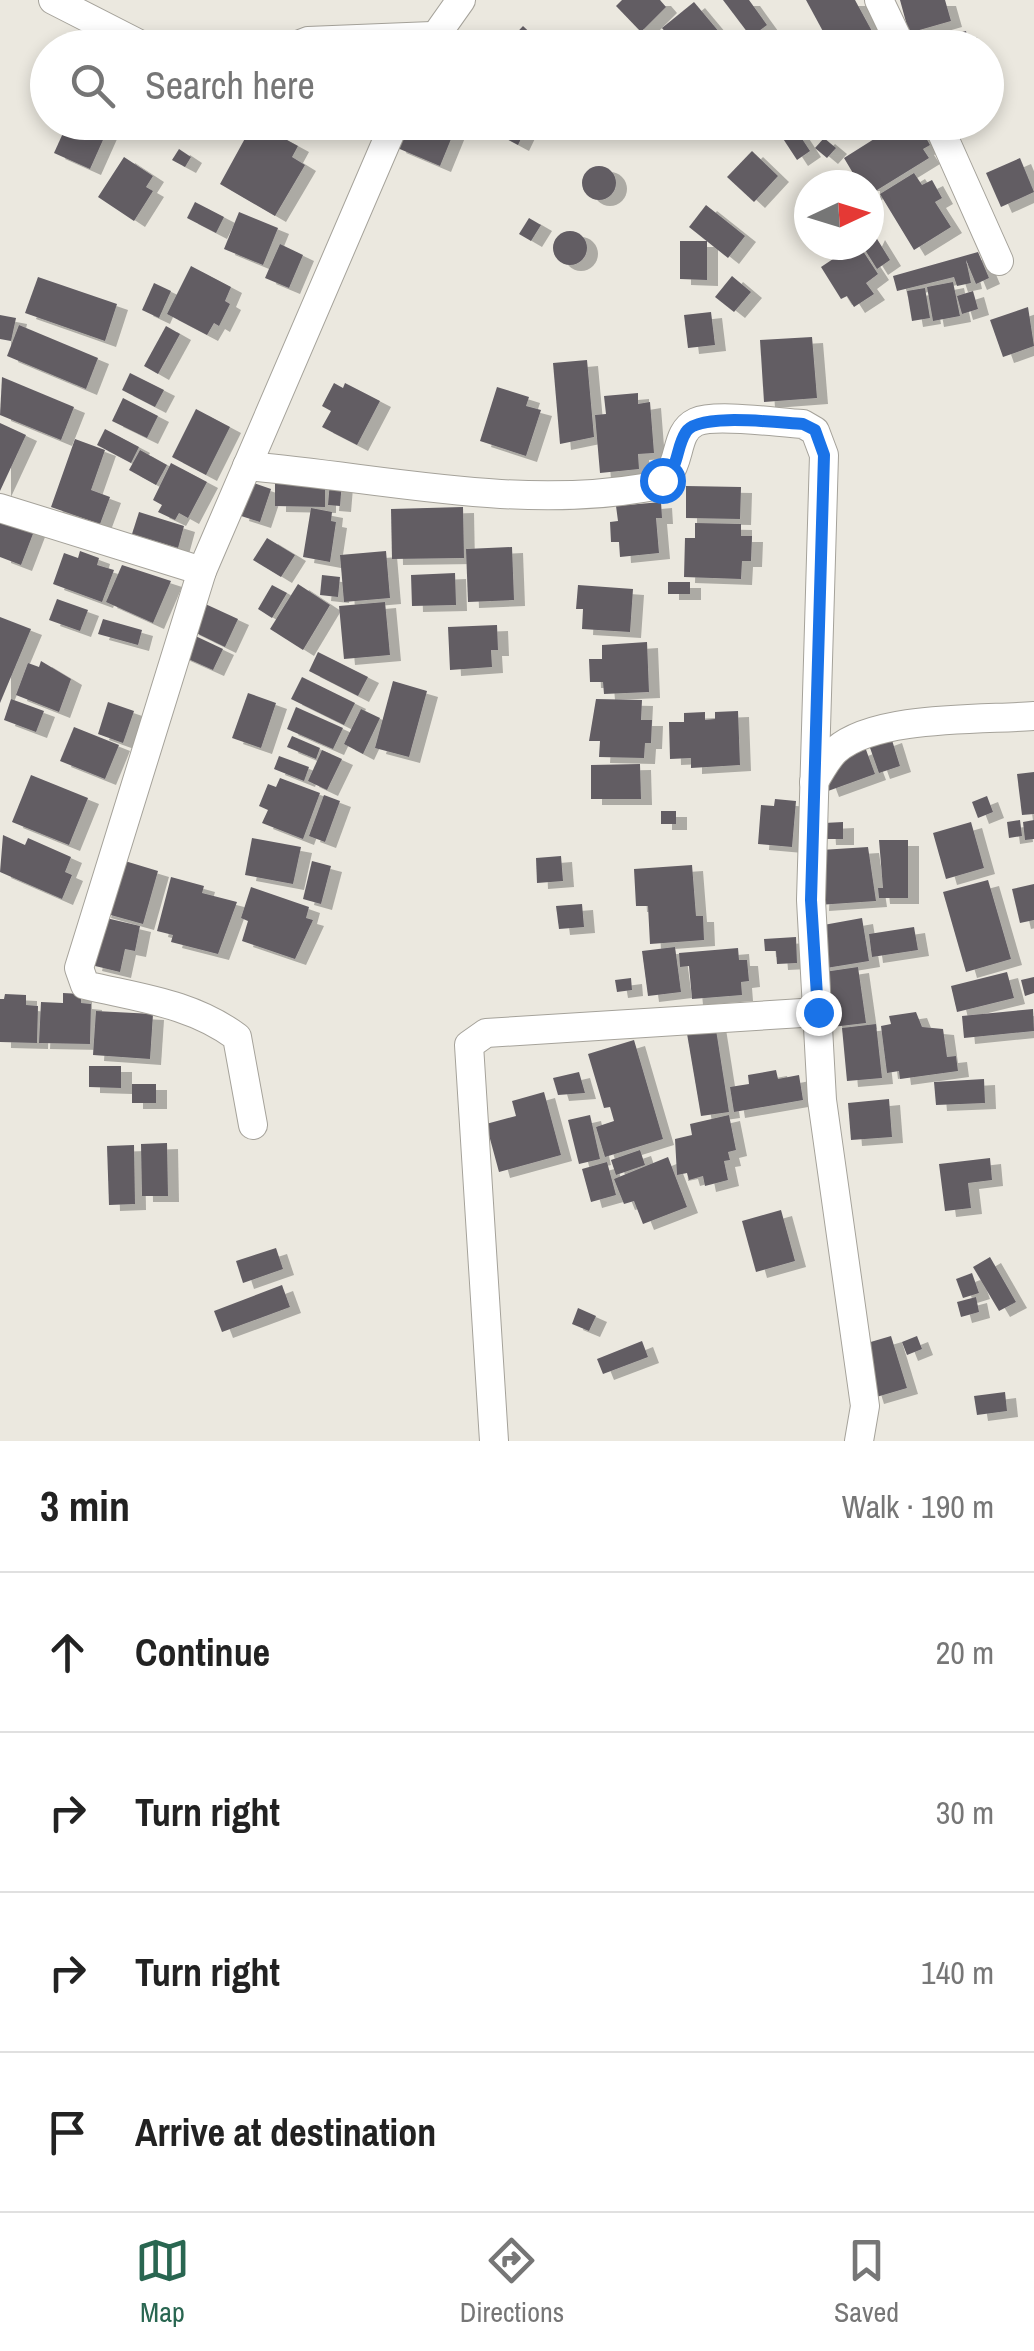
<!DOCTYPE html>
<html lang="en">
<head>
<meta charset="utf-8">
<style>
	:root { --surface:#fff; --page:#f2f2f2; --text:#222; --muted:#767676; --line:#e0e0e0; --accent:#296651 }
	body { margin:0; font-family:"Archivo Narrow",sans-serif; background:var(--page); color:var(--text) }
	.compass { position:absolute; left:794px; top:170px; width:90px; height:90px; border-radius:50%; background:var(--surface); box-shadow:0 5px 15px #0003; rotate:86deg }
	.stop { position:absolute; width:30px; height:30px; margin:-22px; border:8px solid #1a73e8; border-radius:50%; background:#fff }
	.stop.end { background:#1a73e8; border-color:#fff; box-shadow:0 2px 10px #0008 }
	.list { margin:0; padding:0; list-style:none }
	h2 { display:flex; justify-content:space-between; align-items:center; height:130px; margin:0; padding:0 40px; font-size:42px }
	h2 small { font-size:32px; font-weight:400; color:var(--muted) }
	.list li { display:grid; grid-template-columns:65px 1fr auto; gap:30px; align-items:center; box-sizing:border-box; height:160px; padding:0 40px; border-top:2px solid var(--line) }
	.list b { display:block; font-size:38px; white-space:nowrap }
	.list em { font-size:32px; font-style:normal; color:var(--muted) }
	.icon { flex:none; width:55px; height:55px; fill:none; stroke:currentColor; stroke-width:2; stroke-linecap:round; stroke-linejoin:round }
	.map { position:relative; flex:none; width:1034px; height:1441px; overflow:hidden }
	.search { position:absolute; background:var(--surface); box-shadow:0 5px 15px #0003; left:30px; right:30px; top:30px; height:110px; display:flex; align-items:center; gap:25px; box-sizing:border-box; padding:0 35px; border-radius:55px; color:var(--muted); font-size:38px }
	.sheet { height:770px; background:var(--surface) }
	nav { display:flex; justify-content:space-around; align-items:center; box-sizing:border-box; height:140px; border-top:2px solid var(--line); background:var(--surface); font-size:28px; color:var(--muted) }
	nav a { display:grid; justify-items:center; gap:5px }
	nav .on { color:var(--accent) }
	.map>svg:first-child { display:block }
	.building { fill:#625d64; filter:url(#shadow) }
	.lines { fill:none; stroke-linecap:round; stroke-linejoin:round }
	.minor-casing { stroke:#a5a29a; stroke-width:30 }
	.minor { stroke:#fff; stroke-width:28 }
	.route { stroke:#1a73e8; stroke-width:12 }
</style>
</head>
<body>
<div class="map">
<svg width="1034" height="1441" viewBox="0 0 1034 1441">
	<defs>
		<filter id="shadow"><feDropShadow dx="11" dy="6" stdDeviation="0" flood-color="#0004"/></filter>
	</defs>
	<rect width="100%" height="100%" fill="#ebe8df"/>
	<g class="building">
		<path d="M622,0H660L666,7L641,32L616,6Z"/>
		<path d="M723,0H749L767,25L751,37Z"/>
		<path d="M806,0H855L880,46L832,48Z"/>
		<path d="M900,0H945L951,21L909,33Z"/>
		<path d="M694,2L720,33L702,48H678L662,28Z"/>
		<path d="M523,26L541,43L537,48H510L509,41Z"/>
		<path d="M966,31L970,48H928L927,41Z"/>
		<path d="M68,122H111L90,169L54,153Z"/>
		<path d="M254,122L298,146L292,157L305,165L275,216L220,184Z"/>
		<path d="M406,122H458L440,166L395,147Z"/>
		<path d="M475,122H529L518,145Z"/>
		<path d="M784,122H791L810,151L797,160L776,128Z"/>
		<path d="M901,122H917L930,145L923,149L929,158L869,195V185H860L844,158Z"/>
		<path d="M824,138L836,148L827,158L815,148Z"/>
		<path d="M179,149L191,157L185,167L172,160Z"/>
		<path d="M752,151L778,176L754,202L727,177Z"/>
		<path d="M124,157L153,176L146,187L153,191L134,221L98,197Z"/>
		<path d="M1020,158L1034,192L1001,207L986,173Z"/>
		<circle cx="599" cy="183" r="17"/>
		<path d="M914,173L922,185L932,180L942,198L935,202L951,227L914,250L880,194Z"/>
		<path d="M195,202L224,217L216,233L187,218Z"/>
		<path d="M706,205L745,236L728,258L689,227Z"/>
		<path d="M239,212L278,228L263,265L224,249Z"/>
		<path d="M529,218L541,225L531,241L519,234Z"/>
		<circle cx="570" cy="248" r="17"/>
		<path d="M874,234L890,260L877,269L862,245H869Z"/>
		<path d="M680,241H707V280L680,279Z"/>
		<path d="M280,244L303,255L289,288L265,278Z"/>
		<path d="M854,245H859L878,274L866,283L874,294L854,307L847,296L841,299L821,267Z"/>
		<path d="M978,252L989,278L976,284L966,260L971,283L957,286L954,277L897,291L893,276Z"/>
		<path d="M191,266L231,287L225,301L230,304L219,326L214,323L207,335L167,314Z"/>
		<path d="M732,276L751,292L734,312L715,297Z"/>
		<path d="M38,277L117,304L105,341L25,313Z"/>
		<path d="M953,282L960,316L933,321L927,287Z"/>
		<path d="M154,283L171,291L159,318L142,310Z"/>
		<path d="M925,288L930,318L912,321L907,291Z"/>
		<path d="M973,291L978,309L962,314L957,296Z"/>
		<path d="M1028,307L1034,346L1003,357L990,320Z"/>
		<path d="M711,312L715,345L688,348L684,315Z"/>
		<path d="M0,315L16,318L11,341L0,339Z"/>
		<path d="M19,325L98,358L86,389L7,356Z"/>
		<path d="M166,326L180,334L158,374L144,366Z"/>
		<path d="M812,337L817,398L764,402L760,340Z"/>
		<path d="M587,360L594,437L560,444L553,363Z"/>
		<path d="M130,373L164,390L155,407L122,390Z"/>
		<path d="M2,377L74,407L61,440L0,415Z"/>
		<path d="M334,383L343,388L345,383L380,401L357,445L322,427L331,411L322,406Z"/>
		<path d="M497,387L529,397L526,406L541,410L526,456L480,441Z"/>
		<path d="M638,393V404L650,402L654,453L638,454L639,469L600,473L595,415L606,414L604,396Z"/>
		<path d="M123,398L158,416L147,438L112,421Z"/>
		<path d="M196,409L230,427L206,475L172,457Z"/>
		<path d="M0,423L26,435L0,491Z"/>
		<path d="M105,429L139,447L131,463L97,445Z"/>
		<path d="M75,439L105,450L91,490L110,497L100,524L51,507Z"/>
		<path d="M140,450L167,465L156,485L129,470Z"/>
		<path d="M171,463L207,482L188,518L179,513L175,520L158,512L162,505L153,500Z"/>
		<path d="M248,481L271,489L260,522L238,515Z"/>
		<path d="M330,481L342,482L340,506L328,505Z"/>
		<path d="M275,482L325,483V507L275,506Z"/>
		<path d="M686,486L741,487L740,519L686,518Z"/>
		<path d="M661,502L662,518H656L659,553L620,557L619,542H611L610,522L618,521L616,506Z"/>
		<path d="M463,507L464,558L392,559L391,509Z"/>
		<path d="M311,508L332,512L331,521L336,522L330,562L303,557Z"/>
		<path d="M0,511L36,526L21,565L0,557Z"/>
		<path d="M139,512L184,526L178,548L132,534Z"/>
		<path d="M695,523L741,524V536H752L751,561H742L741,579L684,577L685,538H695Z"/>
		<path d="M267,538L295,555L281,577L253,560Z"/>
		<path d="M512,547L514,600L468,602L466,549Z"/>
		<path d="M80,551L99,558L97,565L114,570L102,602L53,584L64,553L78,558Z"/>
		<path d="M386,551L390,598L344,602L340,555Z"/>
		<path d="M122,565L171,581L153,623L106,602Z"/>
		<path d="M455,573L456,605L412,606L411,575Z"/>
		<path d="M322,575L340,577L338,597L320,595Z"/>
		<rect x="668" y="582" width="22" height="12"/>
		<path d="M298,584L330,605L303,650L270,629Z"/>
		<path d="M272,585L287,593L272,618L258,609Z"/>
		<path d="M578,585L633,589L630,632L582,629L583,609H576Z"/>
		<path d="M57,599L88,610L80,631L49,620Z"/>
		<path d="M201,602L238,619L225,647L188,629Z"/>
		<path d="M385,602L390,655L344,659L339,606Z"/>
		<path d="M0,617L31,629L0,703Z"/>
		<path d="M103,619L142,630L138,645L98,634Z"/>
		<path d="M497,625L498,650H491L492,667L450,670L448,627Z"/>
		<path d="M187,632L223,649L213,670L177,654Z"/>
		<path d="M647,642L649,692L604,694L603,682H590L589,659H602V645Z"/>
		<path d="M318,652L368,677L358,696L309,671Z"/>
		<path d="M41,661L71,679L59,712L16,695L28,663L39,667Z"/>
		<path d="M302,677L355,703L344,725L291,699Z"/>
		<path d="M393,681L427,691L409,757L375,748Z"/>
		<path d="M248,693L276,703L261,748L232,738Z"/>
		<path d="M11,699L44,711L36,732L4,720Z"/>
		<path d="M596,699L642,700L641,720H652L651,743H645L644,758L599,757L600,741H589Z"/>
		<path d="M108,702L134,711L123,743L98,734Z"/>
		<path d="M296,707L343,728L333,749L287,729Z"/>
		<path d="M361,709L380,718L363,754L344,744Z"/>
		<path d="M738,711L740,765L691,768V758L670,759L669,722H684V713L705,712V720L715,719V712Z"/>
		<path d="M74,727L119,745L105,779L60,761Z"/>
		<path d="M292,736L320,748L316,759L287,747Z"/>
		<path d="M891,737L900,766L879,773L869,745Z"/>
		<path d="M865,747L875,774L828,791L818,764Z"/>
		<path d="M322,750L342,759L327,790L308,781Z"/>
		<path d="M279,756L309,767L304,781L274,769Z"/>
		<path d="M640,764L641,799H591V765Z"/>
		<path d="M1034,772V814L1022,815L1017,774Z"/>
		<path d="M31,775L88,798L69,845L12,822Z"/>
		<path d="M280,778L320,793L303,839L262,823L268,810L259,806L268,784L276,787Z"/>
		<path d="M324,795L340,801L325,842L309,836Z"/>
		<path d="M987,796L993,812L978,818L972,802Z"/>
		<path d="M775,799L796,801L792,847L758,844L761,805L774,806Z"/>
		<rect x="661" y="811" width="15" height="13"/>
		<path d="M1020,820L1022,836L1009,838L1007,822Z"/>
		<path d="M1034,820V839L1025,840L1023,822Z"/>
		<path d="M843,822V839H825L824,823Z"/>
		<path d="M971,822L984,868L946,879L933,833Z"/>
		<path d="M3,835L25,845L28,838L71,857L65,872L72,875L62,899L0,872Z"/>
		<path d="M252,838L301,847L293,884L245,875Z"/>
		<path d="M879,840H908V898H879L878,888H883Z"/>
		<path d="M868,847L876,901L818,905L821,850Z"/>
		<path d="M561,856L563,881L537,883L536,858Z"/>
		<path d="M115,858L158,871L143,924L100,912Z"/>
		<path d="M312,861L331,866L321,904L303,899Z"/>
		<path d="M692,865L696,916H703L704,940L650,944L648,906H636L634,869Z"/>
		<path d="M171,877L204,886L202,893L237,902L218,954L171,942L173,935L157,931Z"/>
		<path d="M988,880L1011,959L966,972L943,892Z"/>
		<path d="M1034,884V920L1020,923L1012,889Z"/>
		<path d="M251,887L309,907L306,918L313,920L295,959L242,941L248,921L241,918Z"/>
		<path d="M582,904L584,927L559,929L556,906Z"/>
		<path d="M102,917L140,926L135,951L125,949L120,972L91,965Z"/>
		<path d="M862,918L869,961L814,970L807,928Z"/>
		<path d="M914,927L918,950L872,957L869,934Z"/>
		<path d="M796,937L797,963L777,964L776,951H765L764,939Z"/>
		<path d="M675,947L681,992L648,996L642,951Z"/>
		<path d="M738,948L739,960H747L749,981L741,982L742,995L692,999L689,966L680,967L679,953Z"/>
		<path d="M858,967L866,1023L832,1027L824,972Z"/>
		<path d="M1007,972L1014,998L957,1012L951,986Z"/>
		<path d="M1034,977V993L1025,996L1021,980Z"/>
		<path d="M631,978L632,990L617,992L615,980Z"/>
		<path d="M63,993L81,994V1003L91,1004L90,1044L39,1043L41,1002L63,1003Z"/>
		<path d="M5,994L26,995V1005L38,1006L37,1043L0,1042V999H4Z"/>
		<path d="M1033,1009L1034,1031L964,1038L962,1016Z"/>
		<path d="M96,1011L153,1014L150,1059L93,1055Z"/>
		<path d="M916,1012L922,1027L943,1029L947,1057L956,1056L958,1071L900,1079L899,1071L887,1073L881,1026L891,1024L889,1016Z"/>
		<path d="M714,1017L729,1112L701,1116L685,1022Z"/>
		<path d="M876,1024L882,1078L847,1081L842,1028Z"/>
		<path d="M634,1040L663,1139L605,1157L596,1127L614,1121L610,1107L604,1108L588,1054Z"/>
		<path d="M89,1066H121V1088L89,1087Z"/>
		<path d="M776,1070L778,1079L799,1075L803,1100L734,1112L730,1087L749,1084L748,1075Z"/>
		<path d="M579,1072L585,1093L558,1095L553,1078Z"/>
		<path d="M984,1079L985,1103L936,1105L934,1082Z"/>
		<rect x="132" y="1084" width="24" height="19"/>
		<path d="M544,1092L561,1155L499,1172L486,1124L516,1116L512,1101Z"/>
		<path d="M889,1099L892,1137L851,1140L848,1103Z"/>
		<path d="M590,1115L600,1159L579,1164L568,1120Z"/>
		<path d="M729,1115L736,1150L728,1152L730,1160L724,1161L728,1180L705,1186L703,1176L689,1180L687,1173L677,1175L675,1139L692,1135L690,1124Z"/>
		<path d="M167,1143L168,1196H142L141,1144Z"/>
		<path d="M134,1145L135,1204L109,1205L107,1146Z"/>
		<path d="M640,1150L645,1165L616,1175L611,1160Z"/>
		<path d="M668,1157L687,1207L643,1224L634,1201L624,1204L614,1179Z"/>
		<path d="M990,1158L992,1180L968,1183L971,1208L945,1211L939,1164Z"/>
		<path d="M607,1162L616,1195L591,1202L582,1169Z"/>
		<path d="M781,1210L795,1261L756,1272L742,1221Z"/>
		<path d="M276,1248L283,1269L243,1283L236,1261Z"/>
		<path d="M990,1257L1016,1302L999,1311L973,1267Z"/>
		<path d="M972,1273L979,1293L963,1298L956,1279Z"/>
		<path d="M282,1285L290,1307L222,1332L214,1311Z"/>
		<path d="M976,1297L979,1312L961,1317L957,1302Z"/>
		<path d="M578,1308L596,1316L589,1331L572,1324Z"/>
		<path d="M891,1336L907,1388L873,1398L857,1346Z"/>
		<path d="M917,1336L922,1349L907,1355L902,1342Z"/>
		<path d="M642,1341L648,1357L603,1374L597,1359Z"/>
		<path d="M1005,1392L1007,1411L977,1415L974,1396Z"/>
	</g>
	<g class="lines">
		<g class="minor-casing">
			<g id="minor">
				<path d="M53,0L147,48"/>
				<path d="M879,0L902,48"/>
				<path d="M290,48L308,41L432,36"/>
				<path d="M427,48L461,0"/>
				<path d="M937,122L999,261"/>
				<path d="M247,466C376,477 514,510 643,488C689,481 668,435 696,422C716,413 779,423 803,424L815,431L824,455L811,900L822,1100L865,1406L859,1441"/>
				<path d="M0,508L202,571"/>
				<path d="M814,782C820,772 827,758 836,750C876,715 982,720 1034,716"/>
				<path d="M253,1125L237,1037C191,1003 139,998 85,985L79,968L202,571L395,122"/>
				<path d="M494,1441L469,1045L486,1033L818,1012"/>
			</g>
		</g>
		<use href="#minor" class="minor"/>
	</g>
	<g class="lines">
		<path class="route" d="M662,480C680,468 675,449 686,432C698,412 780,423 803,424L815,430L824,455L811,900L818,1012"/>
	</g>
</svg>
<svg class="compass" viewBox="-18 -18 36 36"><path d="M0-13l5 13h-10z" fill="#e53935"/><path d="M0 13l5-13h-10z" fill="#767676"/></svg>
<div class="stop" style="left:662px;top:480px"></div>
<div class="stop end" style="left:818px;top:1012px"></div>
<div class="search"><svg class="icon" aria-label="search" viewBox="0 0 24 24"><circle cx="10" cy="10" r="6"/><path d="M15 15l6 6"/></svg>Search here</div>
</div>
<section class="sheet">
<h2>3 min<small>Walk · 190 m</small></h2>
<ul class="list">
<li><svg class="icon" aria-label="ahead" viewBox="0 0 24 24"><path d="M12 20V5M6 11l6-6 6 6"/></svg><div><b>Continue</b></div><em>20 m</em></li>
<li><svg class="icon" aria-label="right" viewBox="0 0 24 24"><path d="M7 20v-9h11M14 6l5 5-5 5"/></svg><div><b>Turn right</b></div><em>30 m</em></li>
<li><svg class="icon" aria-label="right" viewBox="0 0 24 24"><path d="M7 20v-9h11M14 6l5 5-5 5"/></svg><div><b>Turn right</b></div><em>140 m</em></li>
<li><svg class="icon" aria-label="arrive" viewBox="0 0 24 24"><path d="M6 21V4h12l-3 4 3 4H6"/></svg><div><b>Arrive at destination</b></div></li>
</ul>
</section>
<nav>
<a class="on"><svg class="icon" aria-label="map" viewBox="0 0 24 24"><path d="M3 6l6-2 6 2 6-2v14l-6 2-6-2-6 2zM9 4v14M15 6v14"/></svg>Map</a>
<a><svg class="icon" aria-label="directions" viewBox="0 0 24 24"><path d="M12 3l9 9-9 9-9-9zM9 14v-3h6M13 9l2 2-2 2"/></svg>Directions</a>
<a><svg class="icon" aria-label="saved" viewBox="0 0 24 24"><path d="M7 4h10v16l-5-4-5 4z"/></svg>Saved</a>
</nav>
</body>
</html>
